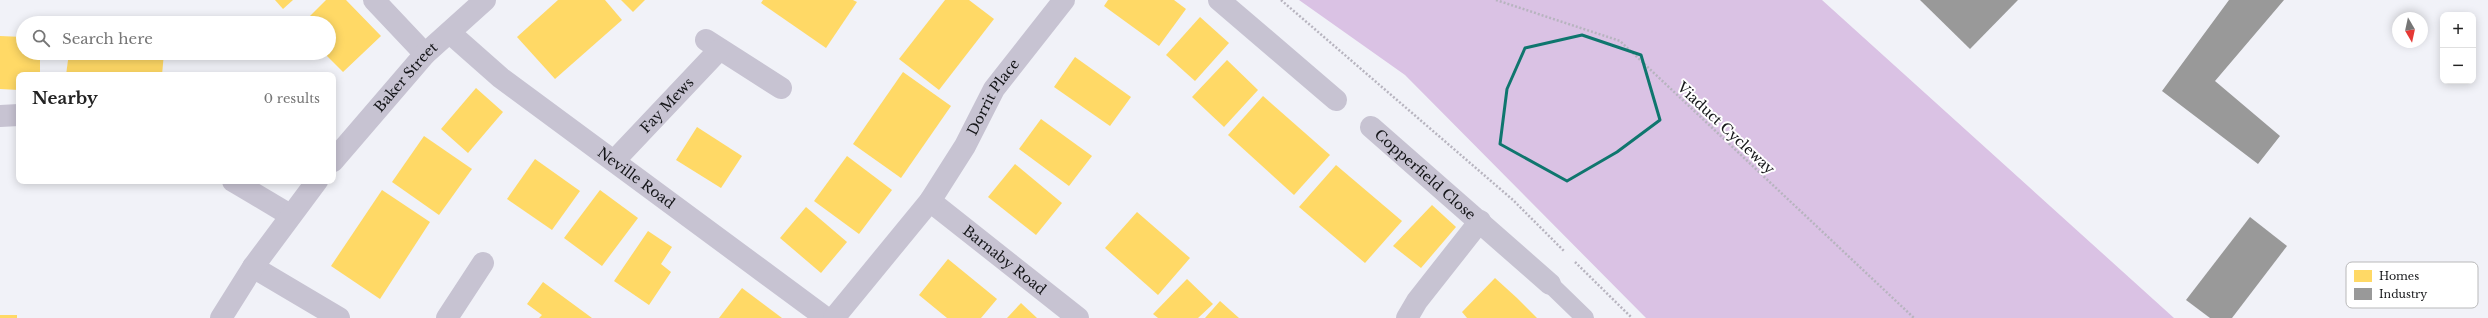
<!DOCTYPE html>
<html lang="en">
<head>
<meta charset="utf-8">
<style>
	:root { --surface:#fff; --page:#f2f2f2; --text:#222; --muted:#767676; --line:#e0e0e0 }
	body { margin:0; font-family:"Libre Baskerville",serif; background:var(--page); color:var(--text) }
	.controls { position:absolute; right:12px; top:12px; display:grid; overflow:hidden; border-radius:8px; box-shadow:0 2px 10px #0003 }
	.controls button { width:36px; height:36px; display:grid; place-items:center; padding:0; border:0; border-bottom:1px solid var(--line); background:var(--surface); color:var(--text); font:20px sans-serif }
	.compass { position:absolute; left:2392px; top:12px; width:36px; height:36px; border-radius:50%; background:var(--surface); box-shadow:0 2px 10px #0003; rotate:171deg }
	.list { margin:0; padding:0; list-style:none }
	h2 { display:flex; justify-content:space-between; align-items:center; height:52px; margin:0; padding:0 16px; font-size:17px }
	h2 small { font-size:13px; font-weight:400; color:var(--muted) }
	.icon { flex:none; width:22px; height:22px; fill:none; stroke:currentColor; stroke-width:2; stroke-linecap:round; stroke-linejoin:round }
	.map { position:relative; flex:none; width:2488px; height:318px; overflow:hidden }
	.search { position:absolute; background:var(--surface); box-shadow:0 2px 10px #0003; left:16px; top:16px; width:320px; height:44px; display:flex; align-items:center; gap:10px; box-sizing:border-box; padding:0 14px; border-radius:22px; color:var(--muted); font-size:15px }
	.panel { position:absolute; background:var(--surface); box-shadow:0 2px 10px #0003; left:16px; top:72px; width:320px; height:112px; border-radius:8px }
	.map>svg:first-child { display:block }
	.forest { fill:#dac2e4 }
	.homes { fill:#ffd966 }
	.industry { fill:#999 }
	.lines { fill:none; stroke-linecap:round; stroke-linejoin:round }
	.path { stroke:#b7b4bf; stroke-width:2.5; stroke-dasharray:2 2; stroke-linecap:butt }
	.service { stroke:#c7c3d2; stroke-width:18 }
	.minor { stroke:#c7c3d2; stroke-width:22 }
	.marked { fill:none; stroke:#0f766e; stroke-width:3; stroke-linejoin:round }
	.labels { text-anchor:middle; stroke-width:4; stroke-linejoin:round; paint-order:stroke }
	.street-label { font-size:14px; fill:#151619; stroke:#fff }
	.key { fill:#fff; stroke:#b9b9ba; stroke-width:1 }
	.key-label { font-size:11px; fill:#151619 }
</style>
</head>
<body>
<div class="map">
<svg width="2488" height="318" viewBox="0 0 2488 318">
	<rect width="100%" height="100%" fill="#f1f2f8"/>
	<path class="forest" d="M1299,0H1822L2174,318H1646L1405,75Z"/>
	<g class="homes">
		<path d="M275,0H293L283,9Z"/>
		<path d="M326,0H346L381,36L343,72L324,53H329V23H303Z"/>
		<path d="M558,0H605L622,20L555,79L517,37Z"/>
		<path d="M621,0H645L633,12Z"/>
		<path d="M763,0H853L857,2L826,48L761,3Z"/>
		<path d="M945,0H969L994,19L939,90L899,59Z"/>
		<path d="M1108,0H1174L1186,9L1159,46L1104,6Z"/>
		<path d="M1200,17L1229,43L1195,81L1166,55Z"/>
		<path d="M0,36L23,37V53H40V75H19V90L0,89Z"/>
		<path d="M69,53H164L162,75H66Z"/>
		<path d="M1075,57L1131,97L1110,126L1054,87Z"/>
		<path d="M1227,60L1258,90L1224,127L1192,97Z"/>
		<path d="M903,72L951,106L901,178L853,144Z"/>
		<path d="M476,88L503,112L468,153L441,129Z"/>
		<path d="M1263,96L1330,155L1294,195L1228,135Z"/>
		<path d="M1041,119L1092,156L1069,186L1019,149Z"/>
		<path d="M697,127L742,156L721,188L676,160Z"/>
		<path d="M424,136L472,169L439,215L392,182Z"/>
		<path d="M847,156L892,190L859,234L814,201Z"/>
		<path d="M535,159L580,191L552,230L507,199Z"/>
		<path d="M1015,164L1062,203L1036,235L988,197Z"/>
		<path d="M1336,165L1402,221L1365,263L1299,207Z"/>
		<path d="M382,190L430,222L380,299L331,266Z"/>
		<path d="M600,190L638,218L602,266L564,238Z"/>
		<path d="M1432,205L1456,227L1421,268L1393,246Z"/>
		<path d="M806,207L847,242L821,273L780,238Z"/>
		<path d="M1137,212L1190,258L1158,295L1105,248Z"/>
		<path d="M648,231L672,247L661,264L671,272L649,305L614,281Z"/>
		<path d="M948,259L997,299L981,318H947L919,295Z"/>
		<path d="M1495,278L1517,298L1537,318H1467L1462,312Z"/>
		<path d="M1187,279L1213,304L1198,318H1158L1153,314Z"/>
		<path d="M543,282L592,318H539L542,315L527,304Z"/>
		<path d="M742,288L782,318H719Z"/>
		<path d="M1220,301L1239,318H1205Z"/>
		<path d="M1021,303L1037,318H1007Z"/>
		<rect x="0" y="315" width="17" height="3"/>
	</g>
	<g class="industry">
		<path d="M1920,0H2018L1970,49Z"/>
		<path d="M2229,0H2284L2215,81L2280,136L2258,164L2162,91Z"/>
		<path d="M2250,217L2287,246L2232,318H2210L2186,300Z"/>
	</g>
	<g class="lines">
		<g class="path">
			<path d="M1281,0L1513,200L1565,252"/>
			<path d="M1496,0L1620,41L1914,318"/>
			<path d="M1575,262L1632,318"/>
		</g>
		<path class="service" d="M1550,284L1585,318"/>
		<g class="minor">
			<path d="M374,0L425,54"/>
			<path d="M1219,0L1336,100"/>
			<path id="s1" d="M450,33L501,78L826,318"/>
			<path d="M706,40L781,88"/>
			<path d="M0,116L19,115"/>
			<path id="s2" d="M1371,127L1550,284"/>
			<path id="s3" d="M333,161L425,54L485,0"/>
			<path id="s4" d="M614,161L719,50"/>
			<path d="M233,181L290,215"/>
			<path id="s5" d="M930,201L1078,318"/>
			<path d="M253,267L339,318"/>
			<path d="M221,318L253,267L317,181"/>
			<path d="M447,318L483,263"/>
			<path id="s6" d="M834,318L930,201L965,146L994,89L1064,0"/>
			<path d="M1407,318L1417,301L1480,221"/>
		</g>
	</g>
	<path class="marked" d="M1582,35L1641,55L1660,120L1617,152L1567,181L1500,144L1507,89L1525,48Z"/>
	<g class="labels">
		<g class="street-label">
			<text dy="5" stroke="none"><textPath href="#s3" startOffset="111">Baker Street</textPath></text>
			<text dy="5" stroke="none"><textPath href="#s6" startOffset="273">Dorrit Place</textPath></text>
			<text dy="5" stroke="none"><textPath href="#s4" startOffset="77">Fay Mews</textPath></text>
			<text transform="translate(1726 128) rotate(43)" y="5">Viaduct Cycleway</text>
			<text dy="5" stroke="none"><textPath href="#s2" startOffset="72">Copperfield Close</textPath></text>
			<text dy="5" stroke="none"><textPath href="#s1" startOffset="236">Neville Road</textPath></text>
			<text dy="5" stroke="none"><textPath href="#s5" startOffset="95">Barnaby Road</textPath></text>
		</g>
	</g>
	<rect x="2346" y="262" width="132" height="46" rx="6" class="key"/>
	<rect x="2354" y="270" width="18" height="12" fill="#ffd966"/>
	<rect x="2354" y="288" width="18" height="12" fill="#999"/>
	<g class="key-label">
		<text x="2379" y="280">Homes</text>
		<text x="2379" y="298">Industry</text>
	</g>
</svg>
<div class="controls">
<button>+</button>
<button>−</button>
</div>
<svg class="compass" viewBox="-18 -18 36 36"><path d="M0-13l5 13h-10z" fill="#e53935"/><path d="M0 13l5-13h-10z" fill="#767676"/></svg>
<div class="search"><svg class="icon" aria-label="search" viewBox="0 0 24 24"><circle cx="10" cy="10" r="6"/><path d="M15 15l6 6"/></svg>Search here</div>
<section class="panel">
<h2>Nearby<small>0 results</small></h2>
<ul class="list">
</ul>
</section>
</div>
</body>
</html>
